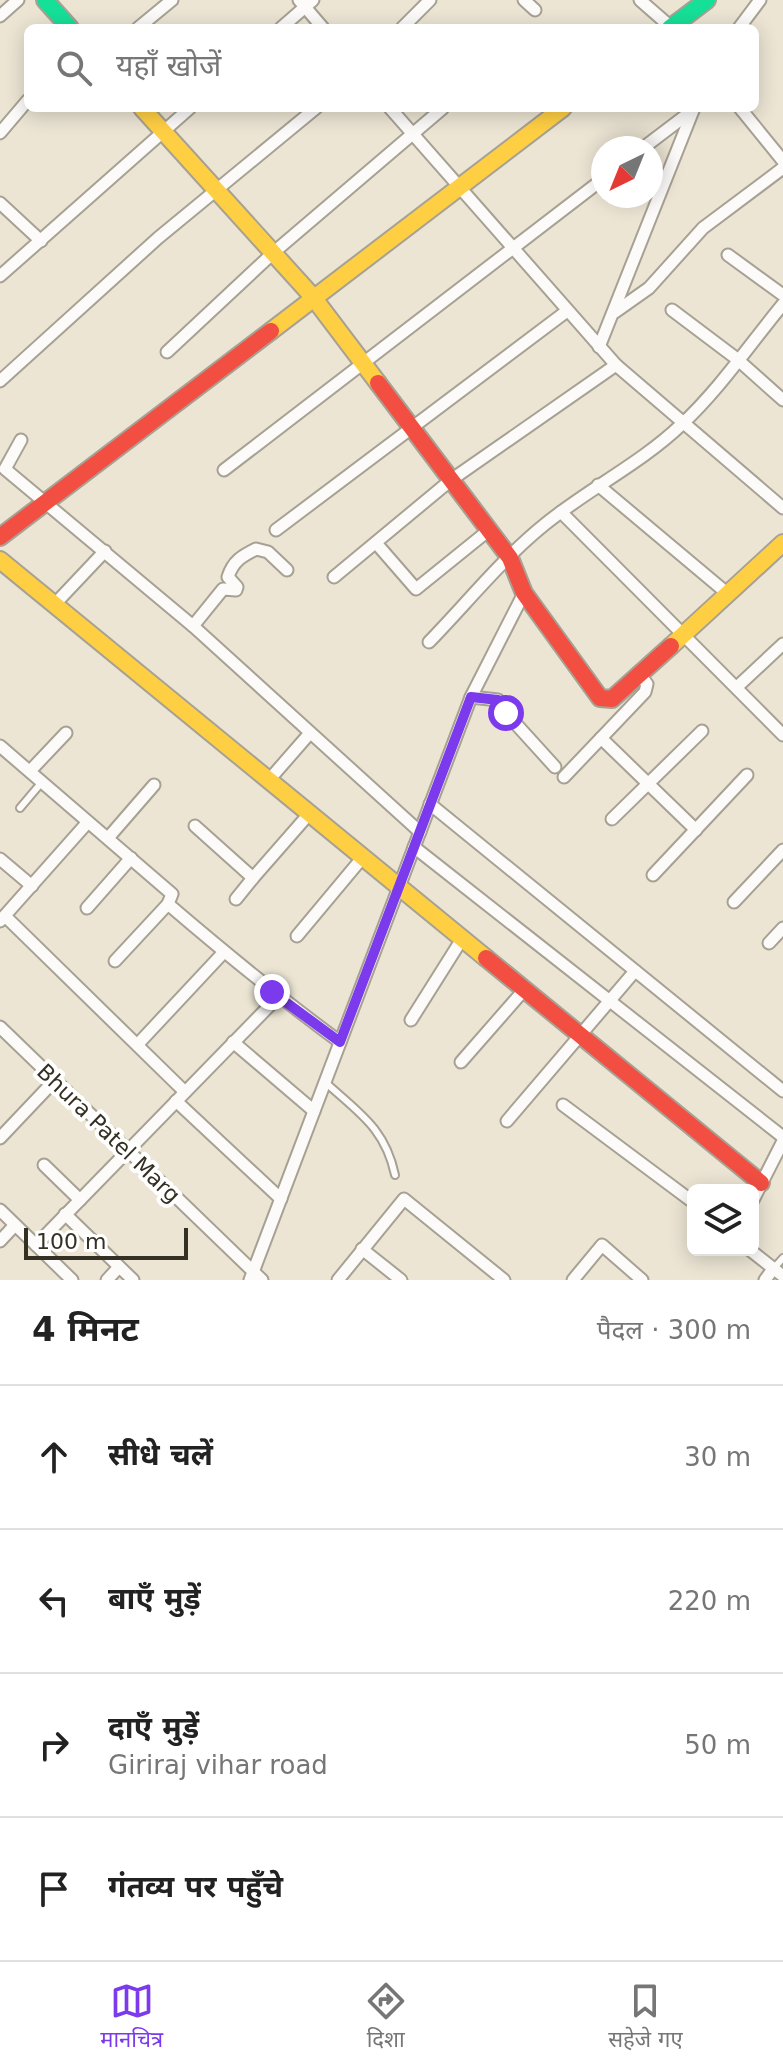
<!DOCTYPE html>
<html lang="hi">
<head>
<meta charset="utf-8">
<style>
	:root { --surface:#fff; --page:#f6f6f6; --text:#222; --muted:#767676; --line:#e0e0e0; --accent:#7c3aed }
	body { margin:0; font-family:"DejaVu Sans","Noto Sans Devanagari",sans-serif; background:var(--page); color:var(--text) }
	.controls { position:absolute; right:24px; bottom:24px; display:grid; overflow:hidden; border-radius:12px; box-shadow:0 4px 20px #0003 }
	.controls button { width:72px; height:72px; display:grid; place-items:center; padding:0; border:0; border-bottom:2px solid var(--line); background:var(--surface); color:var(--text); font:40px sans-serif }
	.compass { position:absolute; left:591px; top:136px; width:72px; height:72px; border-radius:50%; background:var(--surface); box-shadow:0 4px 20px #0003; rotate:223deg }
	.scale { position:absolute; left:24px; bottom:20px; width:164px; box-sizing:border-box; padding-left:8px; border:4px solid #353024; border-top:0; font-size:22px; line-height:28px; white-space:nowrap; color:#353024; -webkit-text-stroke:6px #fff; paint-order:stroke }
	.stop { position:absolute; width:24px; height:24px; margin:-18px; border:6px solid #7c3aed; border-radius:50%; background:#fff }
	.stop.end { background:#7c3aed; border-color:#fff; box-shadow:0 2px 8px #0008 }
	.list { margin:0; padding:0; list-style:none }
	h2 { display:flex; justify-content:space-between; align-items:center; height:104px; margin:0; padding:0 32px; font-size:34px }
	h2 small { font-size:26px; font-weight:400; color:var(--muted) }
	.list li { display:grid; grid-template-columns:52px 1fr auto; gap:24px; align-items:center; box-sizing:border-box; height:144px; padding:0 32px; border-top:2px solid var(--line) }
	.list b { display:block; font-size:30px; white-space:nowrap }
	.list p { margin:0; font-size:26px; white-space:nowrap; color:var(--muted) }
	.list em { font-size:26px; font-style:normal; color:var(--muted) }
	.icon { flex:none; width:44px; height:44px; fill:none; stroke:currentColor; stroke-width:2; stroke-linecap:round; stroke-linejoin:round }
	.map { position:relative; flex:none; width:783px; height:1280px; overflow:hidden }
	.search { position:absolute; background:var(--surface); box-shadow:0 4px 20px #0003; left:24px; right:24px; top:24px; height:88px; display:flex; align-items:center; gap:20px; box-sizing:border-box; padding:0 28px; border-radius:12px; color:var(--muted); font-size:30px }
	.sheet { height:680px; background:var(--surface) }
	nav { display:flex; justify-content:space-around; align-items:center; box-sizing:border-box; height:112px; border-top:2px solid var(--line); background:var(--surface); font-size:22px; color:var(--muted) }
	nav a { display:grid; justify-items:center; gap:4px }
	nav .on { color:var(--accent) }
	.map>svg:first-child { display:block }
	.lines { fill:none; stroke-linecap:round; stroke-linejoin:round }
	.lane-casing { stroke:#a7a194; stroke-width:10 }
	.street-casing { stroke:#a7a194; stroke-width:15 }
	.fast-casing { stroke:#a7a194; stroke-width:20 }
	.slow-casing { stroke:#a7a194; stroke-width:20 }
	.jam-casing { stroke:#a7a194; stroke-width:20 }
	.lane { stroke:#fcfbf9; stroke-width:6 }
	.street { stroke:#fcfbf9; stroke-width:11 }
	.fast { stroke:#16e098; stroke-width:16 }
	.slow { stroke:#ffcf43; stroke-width:16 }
	.jam { stroke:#f24e42; stroke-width:16 }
	.route { stroke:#7c3aed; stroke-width:10 }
	.labels { text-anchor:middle; stroke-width:8; stroke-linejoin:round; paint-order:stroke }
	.street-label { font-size:22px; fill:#353024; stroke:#fff }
</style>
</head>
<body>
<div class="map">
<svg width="783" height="1280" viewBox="0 0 783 1280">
	<rect width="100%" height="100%" fill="#ece5d4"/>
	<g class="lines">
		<g class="lane-casing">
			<g id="lane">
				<path d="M20,808L42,782"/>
				<path d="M325,1082C359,1113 385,1128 395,1175"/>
				<path d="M773,1269L783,1258"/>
			</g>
		</g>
		<g class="street-casing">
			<g id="street">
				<path d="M299,0L323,28"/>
				<path d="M524,0L535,10"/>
				<path d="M640,0L672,28"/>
				<path d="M0,16L18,0"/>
				<path d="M138,28L172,0"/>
				<path d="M281,28L313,0"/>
				<path d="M402,28L430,0"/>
				<path d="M739,28L760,0"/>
				<path d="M390,108L616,365L783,508"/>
				<path d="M740,108L783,161"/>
				<path d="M0,133L28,100"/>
				<path d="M643,148L693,110"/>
				<path d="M0,203L41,241"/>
				<path d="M728,255L783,295"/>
				<path d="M0,276L190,108"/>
				<path d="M672,310L737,359L783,400"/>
				<path d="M615,312L649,288L703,228L783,168"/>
				<path d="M599,347L694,108"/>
				<path d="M167,352L273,253L443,108"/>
				<path d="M0,381L158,238L316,108"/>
				<path d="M21,440L5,469L193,626L420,832"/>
				<path d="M224,470L603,179"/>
				<path d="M598,485L728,594"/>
				<path d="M561,512L783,735"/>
				<path d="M276,530L567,311"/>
				<path d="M376,543L416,589L489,530"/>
				<path d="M334,577L451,480L616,365"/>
				<path d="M524,593L471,697L498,700L506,713L555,767"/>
				<path d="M54,605L105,551"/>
				<path d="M193,626L223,589L236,590L237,587L228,577C233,561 242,556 256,549L268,552L287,570"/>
				<path d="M429,642C467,603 502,559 544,525C588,489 640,464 681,425C719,390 750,344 783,304"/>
				<path d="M737,687L783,644"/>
				<path d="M601,738L696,830"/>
				<path d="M0,746L172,894L168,904C224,952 280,998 340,1042"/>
				<path d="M30,771L66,733"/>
				<path d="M564,777L645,692L647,684L640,675"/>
				<path d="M269,780L310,733"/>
				<path d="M430,804L783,1091"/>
				<path d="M612,819L702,731"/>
				<path d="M195,826L253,878L309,814"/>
				<path d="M108,838L154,785"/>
				<path d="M414,847L783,1137"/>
				<path d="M0,859L32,886"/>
				<path d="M653,875L747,775"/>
				<path d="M236,899L253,878"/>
				<path d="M734,902L783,850"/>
				<path d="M87,908L131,858"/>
				<path d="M5,916L185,1092"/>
				<path d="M0,921L88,822"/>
				<path d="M297,936L363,857"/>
				<path d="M769,943L783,928"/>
				<path d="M115,961L168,904"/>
				<path d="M411,1020L462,939"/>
				<path d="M0,1027L262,1280"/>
				<path d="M233,1042L314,1111"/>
				<path d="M138,1044L224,952"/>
				<path d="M461,1062L524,990"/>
				<path d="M176,1101L281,1199"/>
				<path d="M563,1105L693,1202"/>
				<path d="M507,1121L635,971"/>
				<path d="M0,1138L55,1080"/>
				<path d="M44,1165L80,1200"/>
				<path d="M753,1200L783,1141"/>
				<path d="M0,1210L72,1280"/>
				<path d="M65,1214L133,1280"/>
				<path d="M0,1241L15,1225"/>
				<path d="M36,1245L278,997"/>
				<path d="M362,1249L401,1280"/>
				<path d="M750,1250L783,1276"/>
				<path d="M107,1280L119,1267"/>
				<path d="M250,1280L471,697"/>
				<path d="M338,1280L404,1199L504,1280"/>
				<path d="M573,1280L602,1245L642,1280"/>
				<path d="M765,1280L773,1269"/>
			</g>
		</g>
		<g class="fast-casing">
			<g id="fast">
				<path d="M45,0L70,28"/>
				<path d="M670,28L707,0"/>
			</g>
		</g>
		<g class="slow-casing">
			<g id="slow">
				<path d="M142,108L313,297L378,383"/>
				<path d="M271,331L563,108"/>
				<path d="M0,560L486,958"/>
				<path d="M671,646L783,543"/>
			</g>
		</g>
		<g class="jam-casing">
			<g id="jam">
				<path d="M378,383L510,558L524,593L600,698L612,699L671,646"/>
				<path d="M0,537L271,331"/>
				<path d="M486,958L761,1183"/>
			</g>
		</g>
		<use href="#lane" class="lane"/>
		<use href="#street" class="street"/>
		<use href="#fast" class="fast"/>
		<use href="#slow" class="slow"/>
		<use href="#jam" class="jam"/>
	</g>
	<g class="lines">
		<path class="route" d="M272,992L340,1042L471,697L498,700L506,713"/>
	</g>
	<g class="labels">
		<g class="street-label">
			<text transform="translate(109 1133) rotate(44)" y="8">Bhura Patel Marg</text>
		</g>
	</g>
</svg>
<div class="controls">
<button><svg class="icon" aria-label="layers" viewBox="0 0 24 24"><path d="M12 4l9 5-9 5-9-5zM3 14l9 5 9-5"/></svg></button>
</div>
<svg class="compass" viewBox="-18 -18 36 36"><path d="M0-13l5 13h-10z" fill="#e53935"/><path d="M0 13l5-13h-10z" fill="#767676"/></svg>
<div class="scale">100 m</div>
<div class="stop" style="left:506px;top:713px"></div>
<div class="stop end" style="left:272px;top:992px"></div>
<div class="search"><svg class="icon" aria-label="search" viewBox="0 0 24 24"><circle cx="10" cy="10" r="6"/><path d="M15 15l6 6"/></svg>यहाँ खोजें</div>
</div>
<section class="sheet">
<h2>4 मिनट<small>पैदल · 300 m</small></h2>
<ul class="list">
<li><svg class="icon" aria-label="ahead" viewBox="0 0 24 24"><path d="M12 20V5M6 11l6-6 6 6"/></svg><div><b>सीधे चलें</b></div><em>30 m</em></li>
<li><svg class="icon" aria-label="left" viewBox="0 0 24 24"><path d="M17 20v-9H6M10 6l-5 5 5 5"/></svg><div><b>बाएँ मुड़ें</b></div><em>220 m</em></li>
<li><svg class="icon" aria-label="right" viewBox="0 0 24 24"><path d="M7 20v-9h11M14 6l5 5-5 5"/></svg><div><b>दाएँ मुड़ें</b><p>Giriraj vihar road</p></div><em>50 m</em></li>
<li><svg class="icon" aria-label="arrive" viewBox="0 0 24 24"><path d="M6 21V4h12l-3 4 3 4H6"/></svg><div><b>गंतव्य पर पहुँचे</b></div></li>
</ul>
</section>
<nav>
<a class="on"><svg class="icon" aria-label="map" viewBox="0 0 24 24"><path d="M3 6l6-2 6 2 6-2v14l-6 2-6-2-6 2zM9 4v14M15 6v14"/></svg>मानचित्र</a>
<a><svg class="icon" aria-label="directions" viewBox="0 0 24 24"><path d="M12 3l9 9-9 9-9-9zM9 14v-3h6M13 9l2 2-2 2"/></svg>दिशा</a>
<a><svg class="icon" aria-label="saved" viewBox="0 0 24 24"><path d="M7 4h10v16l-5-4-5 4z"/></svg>सहेजे गए</a>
</nav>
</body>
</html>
